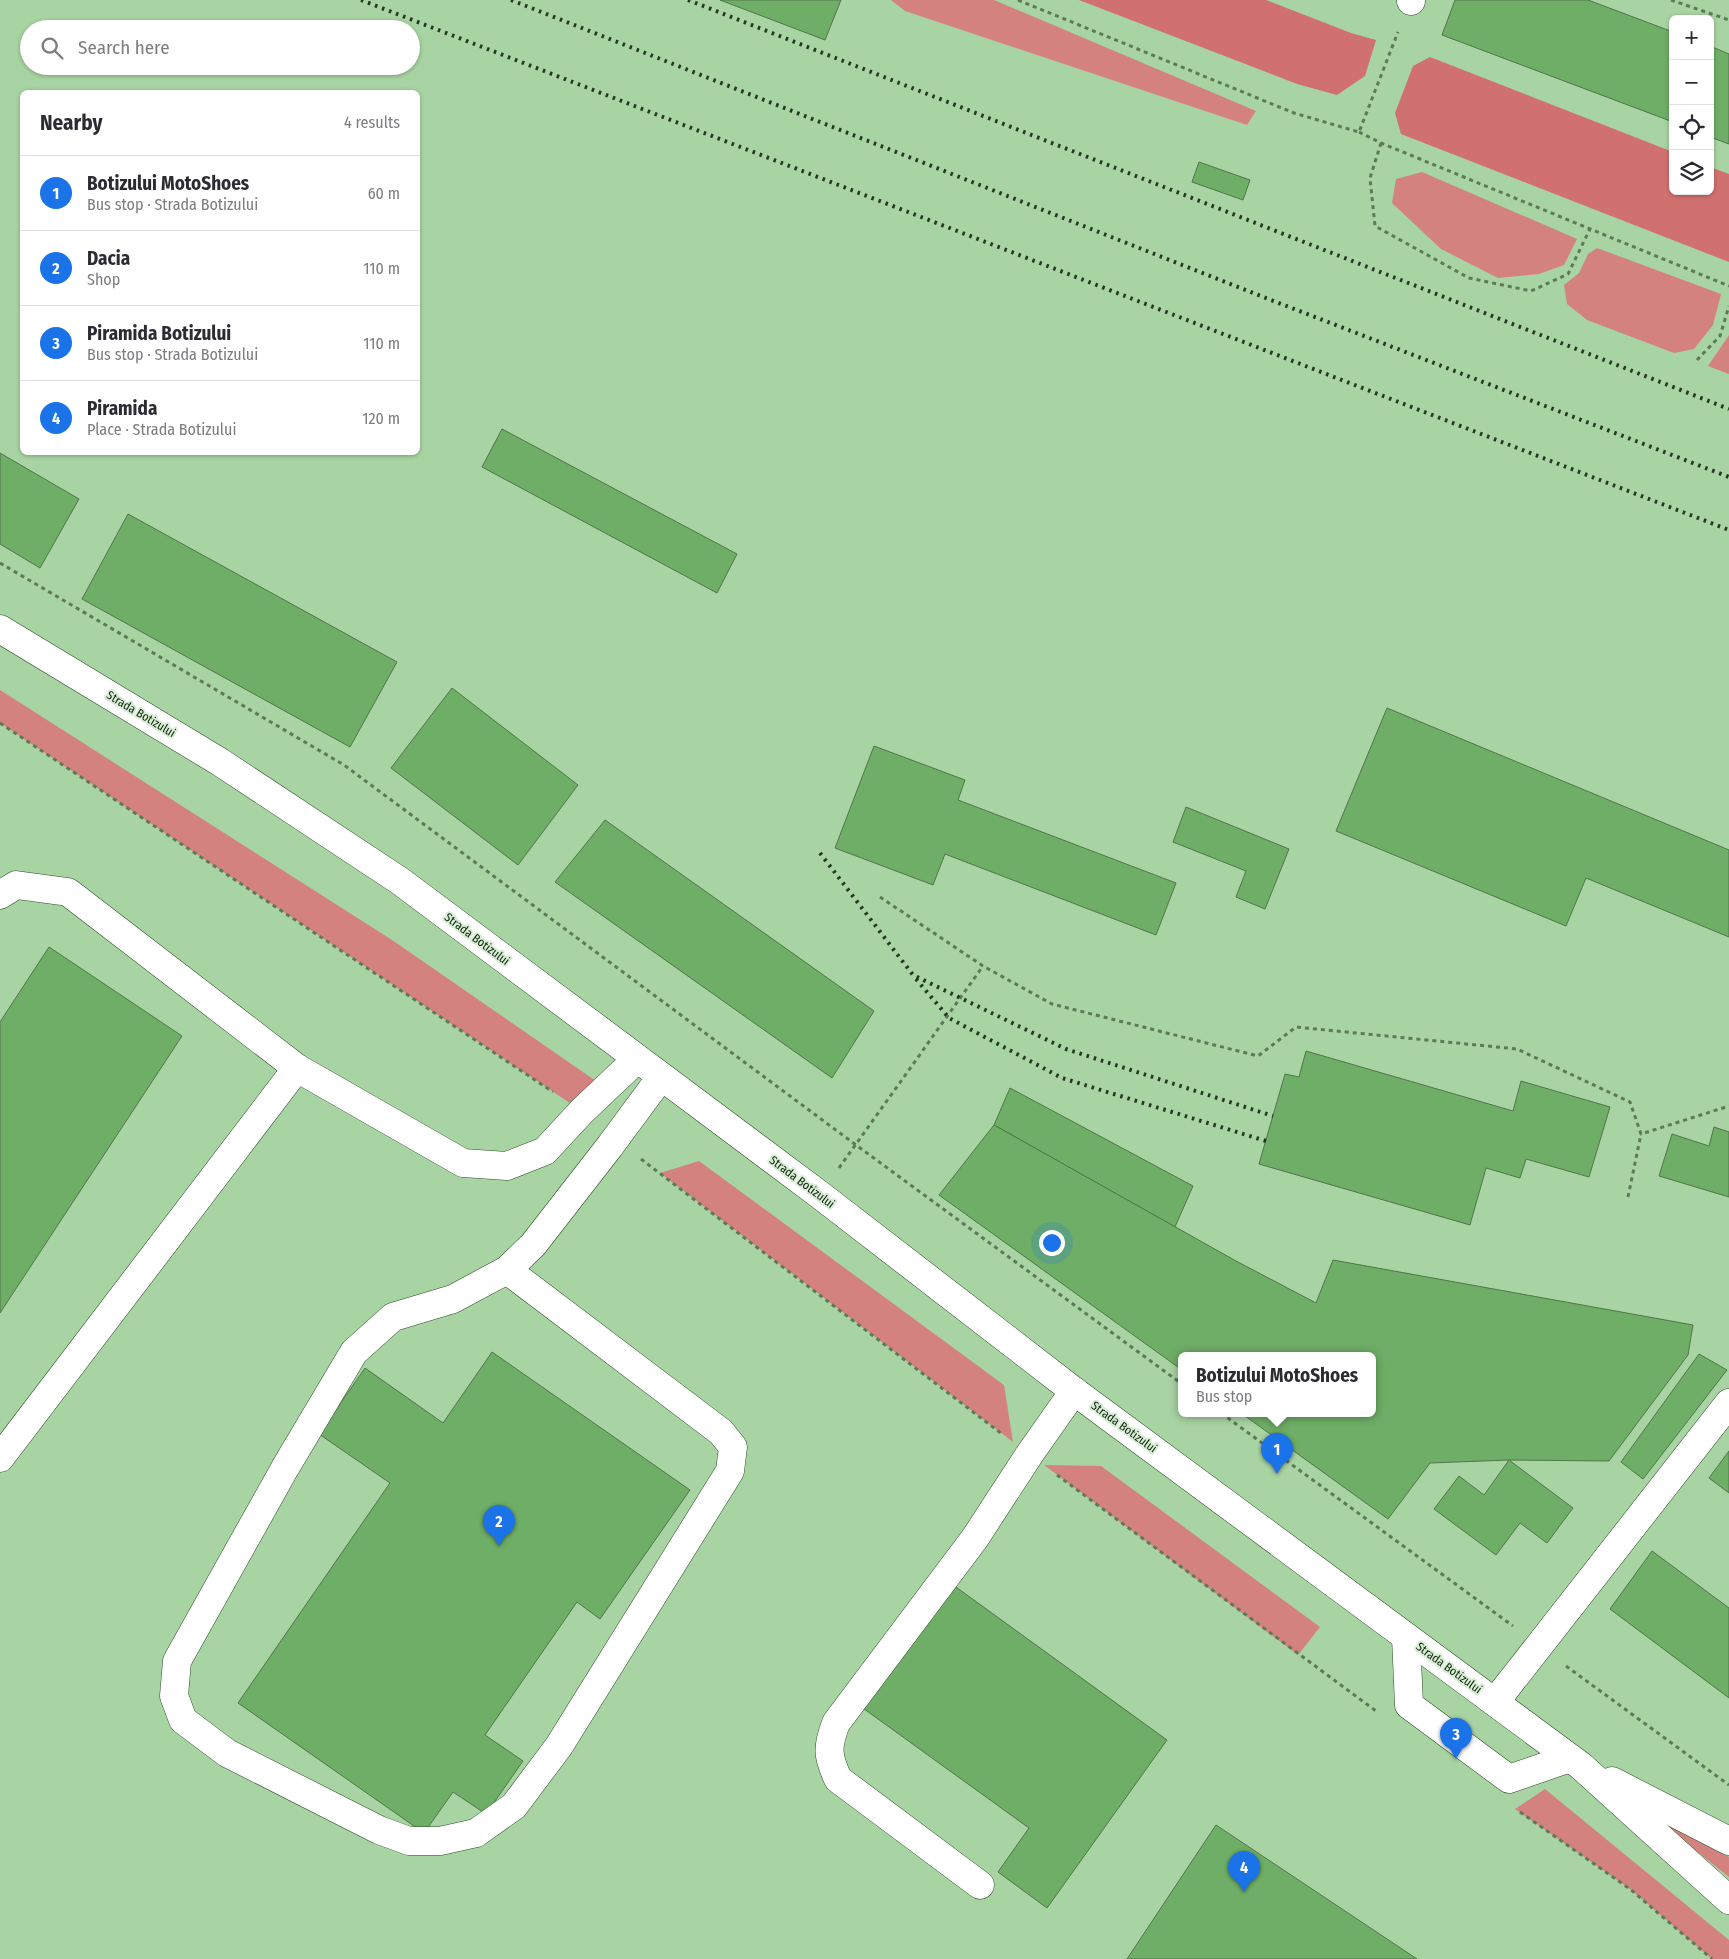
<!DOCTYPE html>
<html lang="en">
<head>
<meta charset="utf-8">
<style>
	:root { --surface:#fff; --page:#f2f2f3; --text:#2b2b33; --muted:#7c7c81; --line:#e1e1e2; --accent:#1a73e8 }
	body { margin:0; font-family:"Fira Sans Condensed",sans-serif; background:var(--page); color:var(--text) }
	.controls { position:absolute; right:15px; top:15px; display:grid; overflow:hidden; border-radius:8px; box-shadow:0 1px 4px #0004 }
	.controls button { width:45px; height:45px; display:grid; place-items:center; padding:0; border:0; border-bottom:1px solid var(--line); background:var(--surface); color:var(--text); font:25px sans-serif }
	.you { position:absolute; left:1051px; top:1242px; width:18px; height:18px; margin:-12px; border:4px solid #fff; border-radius:50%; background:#1a73e8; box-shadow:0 0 0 8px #1a73e833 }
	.badge { display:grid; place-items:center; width:32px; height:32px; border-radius:50%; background:var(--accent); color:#fff; font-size:16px; font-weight:700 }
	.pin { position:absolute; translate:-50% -41px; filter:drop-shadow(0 1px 2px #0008) }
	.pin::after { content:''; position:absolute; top:26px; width:18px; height:15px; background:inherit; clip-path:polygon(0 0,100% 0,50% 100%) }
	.popup { position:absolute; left:1178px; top:1352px; width:198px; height:65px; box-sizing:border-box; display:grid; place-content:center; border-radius:8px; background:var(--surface); filter:drop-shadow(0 1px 4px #0005); font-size:16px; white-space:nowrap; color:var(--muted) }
	.popup b { font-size:19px; color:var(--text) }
	.popup::after { content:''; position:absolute; left:50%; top:100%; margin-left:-10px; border:10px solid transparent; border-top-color:var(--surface) }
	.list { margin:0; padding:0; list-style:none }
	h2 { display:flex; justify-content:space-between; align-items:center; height:65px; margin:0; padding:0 20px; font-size:21px }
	h2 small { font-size:16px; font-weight:400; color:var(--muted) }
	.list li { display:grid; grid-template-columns:32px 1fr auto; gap:15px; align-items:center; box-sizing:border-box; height:75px; padding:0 20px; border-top:1px solid var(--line) }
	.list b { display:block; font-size:19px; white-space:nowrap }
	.list p { margin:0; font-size:16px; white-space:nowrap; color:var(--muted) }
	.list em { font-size:16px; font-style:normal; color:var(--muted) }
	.icon { flex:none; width:28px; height:28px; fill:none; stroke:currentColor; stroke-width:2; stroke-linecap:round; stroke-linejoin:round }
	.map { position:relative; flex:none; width:1729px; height:1959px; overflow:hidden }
	.search { position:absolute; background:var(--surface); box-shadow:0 1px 4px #0004; left:20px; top:20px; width:400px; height:55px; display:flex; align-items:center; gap:12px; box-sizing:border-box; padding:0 18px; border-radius:28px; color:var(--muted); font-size:19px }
	.panel { position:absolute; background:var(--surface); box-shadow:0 1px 4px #0004; left:20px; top:90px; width:400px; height:365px; border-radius:8px }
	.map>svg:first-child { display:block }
	.green { fill:#d48280 }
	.forest { fill:#d07170 }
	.building { fill:#6fae66; stroke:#4f764a }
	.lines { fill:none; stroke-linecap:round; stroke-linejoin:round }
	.minor-casing { stroke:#2a4f25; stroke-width:29 }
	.major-casing { stroke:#2a4f25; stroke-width:29 }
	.path { stroke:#5c7958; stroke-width:3; stroke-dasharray:4 4; stroke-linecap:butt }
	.minor { stroke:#fff; stroke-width:28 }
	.major { stroke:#fff; stroke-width:28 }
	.rail { stroke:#243722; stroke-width:4; stroke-dasharray:2.5 5; stroke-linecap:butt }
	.labels { text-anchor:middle; stroke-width:4; stroke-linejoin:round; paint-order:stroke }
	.street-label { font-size:12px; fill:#152513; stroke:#d7edd4 }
</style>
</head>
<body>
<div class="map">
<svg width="1729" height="1959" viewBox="0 0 1729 1959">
	<rect width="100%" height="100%" fill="#a8d3a2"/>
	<g class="green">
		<path d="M891,0H994L1256,111L1247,125L905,11Z"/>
		<path d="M1422,172L1577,239L1564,265L1539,274L1498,278L1441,249L1392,203L1396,179Z"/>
		<path d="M1597,248L1721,294L1713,325L1694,349L1674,353L1587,320L1567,304L1564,285L1579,273L1588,254Z"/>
		<path d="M1729,335V374L1708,366Z"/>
		<path d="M0,690L392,940L606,1088L582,1111L0,723Z"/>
		<path d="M699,1161L1004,1385L1013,1442L660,1173Z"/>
		<path d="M1044,1465L1101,1466L1320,1627L1298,1655Z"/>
		<path d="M1545,1789L1729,1940V1959H1712L1630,1889L1515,1809Z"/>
		<path d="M1656,1819L1729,1857V1877Z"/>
	</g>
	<g class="forest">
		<path d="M1079,0H1266L1351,33L1376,40L1365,76L1337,95L1297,84Z"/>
		<path d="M1430,57L1673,152V191H1710V167L1729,174V262L1401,134L1395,113L1413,66Z"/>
	</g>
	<g class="building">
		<path d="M720,0H841L825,40Z"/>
		<path d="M1455,0H1588L1673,32V122L1442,35Z"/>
		<path d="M1710,46L1729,54V144L1710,137Z"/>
		<path d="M1199,162L1250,180L1243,200L1192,182Z"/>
		<path d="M502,429L737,554L717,593L482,467Z"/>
		<path d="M0,453L79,499L40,568L0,544Z"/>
		<path d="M128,514L397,662L350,747L82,599Z"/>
		<path d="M452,688L578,785L518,865L391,768Z"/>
		<path d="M1387,708L1729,850V937L1586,878L1566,926L1336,831Z"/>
		<path d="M874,746L965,780L958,800L1176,883L1156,935L945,854L933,885L835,848Z"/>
		<path d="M1186,807L1289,849L1265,909L1236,897L1246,871L1173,842Z"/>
		<path d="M605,820L874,1011L832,1078L555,882Z"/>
		<path d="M49,947L182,1036L0,1313V1022Z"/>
		<path d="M1306,1051L1513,1111L1521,1081L1610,1107L1589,1177L1526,1159L1520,1178L1486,1168L1470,1225L1259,1164L1285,1074L1299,1077Z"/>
		<path d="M1010,1088L1193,1186L1175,1227L994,1125Z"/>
		<path d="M994,1125L1236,1261L1316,1303L1333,1260L1693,1325L1688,1355L1609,1461L1509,1460L1430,1463L1388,1519L1241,1413H1372V1355H1182V1370L939,1195Z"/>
		<path d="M1714,1127L1729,1132V1197L1659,1176L1672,1134L1709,1146Z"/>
		<path d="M492,1352L690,1490L600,1619L577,1602L485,1735L523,1761L486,1814L453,1792L424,1833L238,1703L390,1483L319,1434L365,1368L443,1423Z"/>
		<path d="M1699,1354L1727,1370L1643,1479L1621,1462Z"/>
		<path d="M1729,1451V1493L1709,1478Z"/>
		<path d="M1509,1460L1573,1508L1547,1543L1520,1523L1496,1555L1434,1509L1459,1476L1484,1495Z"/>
		<path d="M1652,1551L1729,1608V1698L1610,1609Z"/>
		<path d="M949,1582L1167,1740L1047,1908L998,1872L1029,1828L860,1706Z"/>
		<path d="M1216,1825L1417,1959H1127Z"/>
	</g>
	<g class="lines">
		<g class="minor-casing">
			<g id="minor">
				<path d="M1411,1V0"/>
				<path d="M0,895L16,885L68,892L297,1068L463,1163L507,1166L545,1151L582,1111L637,1059"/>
				<path d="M507,1270L721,1432L733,1447L730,1471L559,1746L514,1806L476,1833L440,1841H409L379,1830L227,1753L183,1720L174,1696L177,1661L285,1468L354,1352L393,1317L453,1299L507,1270L533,1245L610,1146L661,1077"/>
				<path d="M0,1458L297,1068"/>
				<path d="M1406,1637L1409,1705L1509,1779L1570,1758"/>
				<path d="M1495,1702L1729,1403"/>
				<path d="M980,1885L838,1779C827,1755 827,1747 836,1723L975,1538L1029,1455L1074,1391"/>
			</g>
		</g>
		<g class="major-casing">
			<g id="major">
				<path d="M0,629L220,762L400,881L820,1195L1074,1391L1581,1766L1729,1900"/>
				<path d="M1612,1781L1729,1841"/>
			</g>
		</g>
		<g class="path">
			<path d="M1018,0L1294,113L1359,132L1398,32"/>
			<path d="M1671,0L1729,20"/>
			<path d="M1359,132L1381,143L1729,286"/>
			<path d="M1381,143L1370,178L1375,226L1469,278L1531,291L1568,274L1590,229"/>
			<path d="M1697,360L1720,336L1729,306"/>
			<path d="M0,563L344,765L856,1145L1182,1384"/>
			<path d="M0,723L553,1092"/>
			<path d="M880,897L983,966L1052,1004L1258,1056L1296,1027L1517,1049L1630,1102L1641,1134L1729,1106"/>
			<path d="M641,1159L1002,1434"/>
			<path d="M839,1168L983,966"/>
			<path d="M1628,1197L1641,1134"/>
			<path d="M1221,1413L1513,1626"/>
			<path d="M1057,1475L1376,1711"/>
			<path d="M1566,1666L1729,1785"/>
			<path d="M1520,1812L1630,1889L1712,1959"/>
		</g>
		<use href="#minor" class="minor"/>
		<use href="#major" class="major"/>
		<g class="rail">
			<path d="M361,0L1729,530"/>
			<path d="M511,0L1271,300L1729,477"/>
			<path d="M688,0L1729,409"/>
			<path d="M820,853L913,975L1066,1049L1273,1116"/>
			<path d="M916,979L949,1018L1062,1078L1266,1141"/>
		</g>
	</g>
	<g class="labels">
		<g class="street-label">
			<text transform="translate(141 714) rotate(31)" y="4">Strada Botizului</text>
			<text transform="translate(477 939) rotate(37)" y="4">Strada Botizului</text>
			<text transform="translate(802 1182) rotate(37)" y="4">Strada Botizului</text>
			<text transform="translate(1124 1427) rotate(36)" y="4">Strada Botizului</text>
			<text transform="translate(1449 1668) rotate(36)" y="4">Strada Botizului</text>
		</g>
	</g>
</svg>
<div class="controls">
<button>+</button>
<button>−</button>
<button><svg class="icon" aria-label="locate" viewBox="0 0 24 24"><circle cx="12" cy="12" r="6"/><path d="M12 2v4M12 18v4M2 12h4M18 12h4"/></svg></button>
<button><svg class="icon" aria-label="layers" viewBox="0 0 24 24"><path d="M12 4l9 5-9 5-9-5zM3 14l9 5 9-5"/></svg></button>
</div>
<div class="you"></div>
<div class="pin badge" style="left:1277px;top:1474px">1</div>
<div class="popup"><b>Botizului MotoShoes</b>Bus stop</div>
<div class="pin badge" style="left:499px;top:1546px">2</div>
<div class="pin badge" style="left:1456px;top:1759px">3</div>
<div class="pin badge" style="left:1244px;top:1892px">4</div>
<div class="search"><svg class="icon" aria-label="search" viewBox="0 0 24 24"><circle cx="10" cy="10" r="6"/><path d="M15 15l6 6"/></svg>Search here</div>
<section class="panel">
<h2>Nearby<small>4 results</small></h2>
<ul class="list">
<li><span class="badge">1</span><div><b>Botizului MotoShoes</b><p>Bus stop · Strada Botizului</p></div><em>60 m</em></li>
<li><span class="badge">2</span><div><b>Dacia</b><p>Shop</p></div><em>110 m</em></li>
<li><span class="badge">3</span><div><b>Piramida Botizului</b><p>Bus stop · Strada Botizului</p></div><em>110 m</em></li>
<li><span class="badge">4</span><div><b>Piramida</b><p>Place · Strada Botizului</p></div><em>120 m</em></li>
</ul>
</section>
</div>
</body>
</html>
